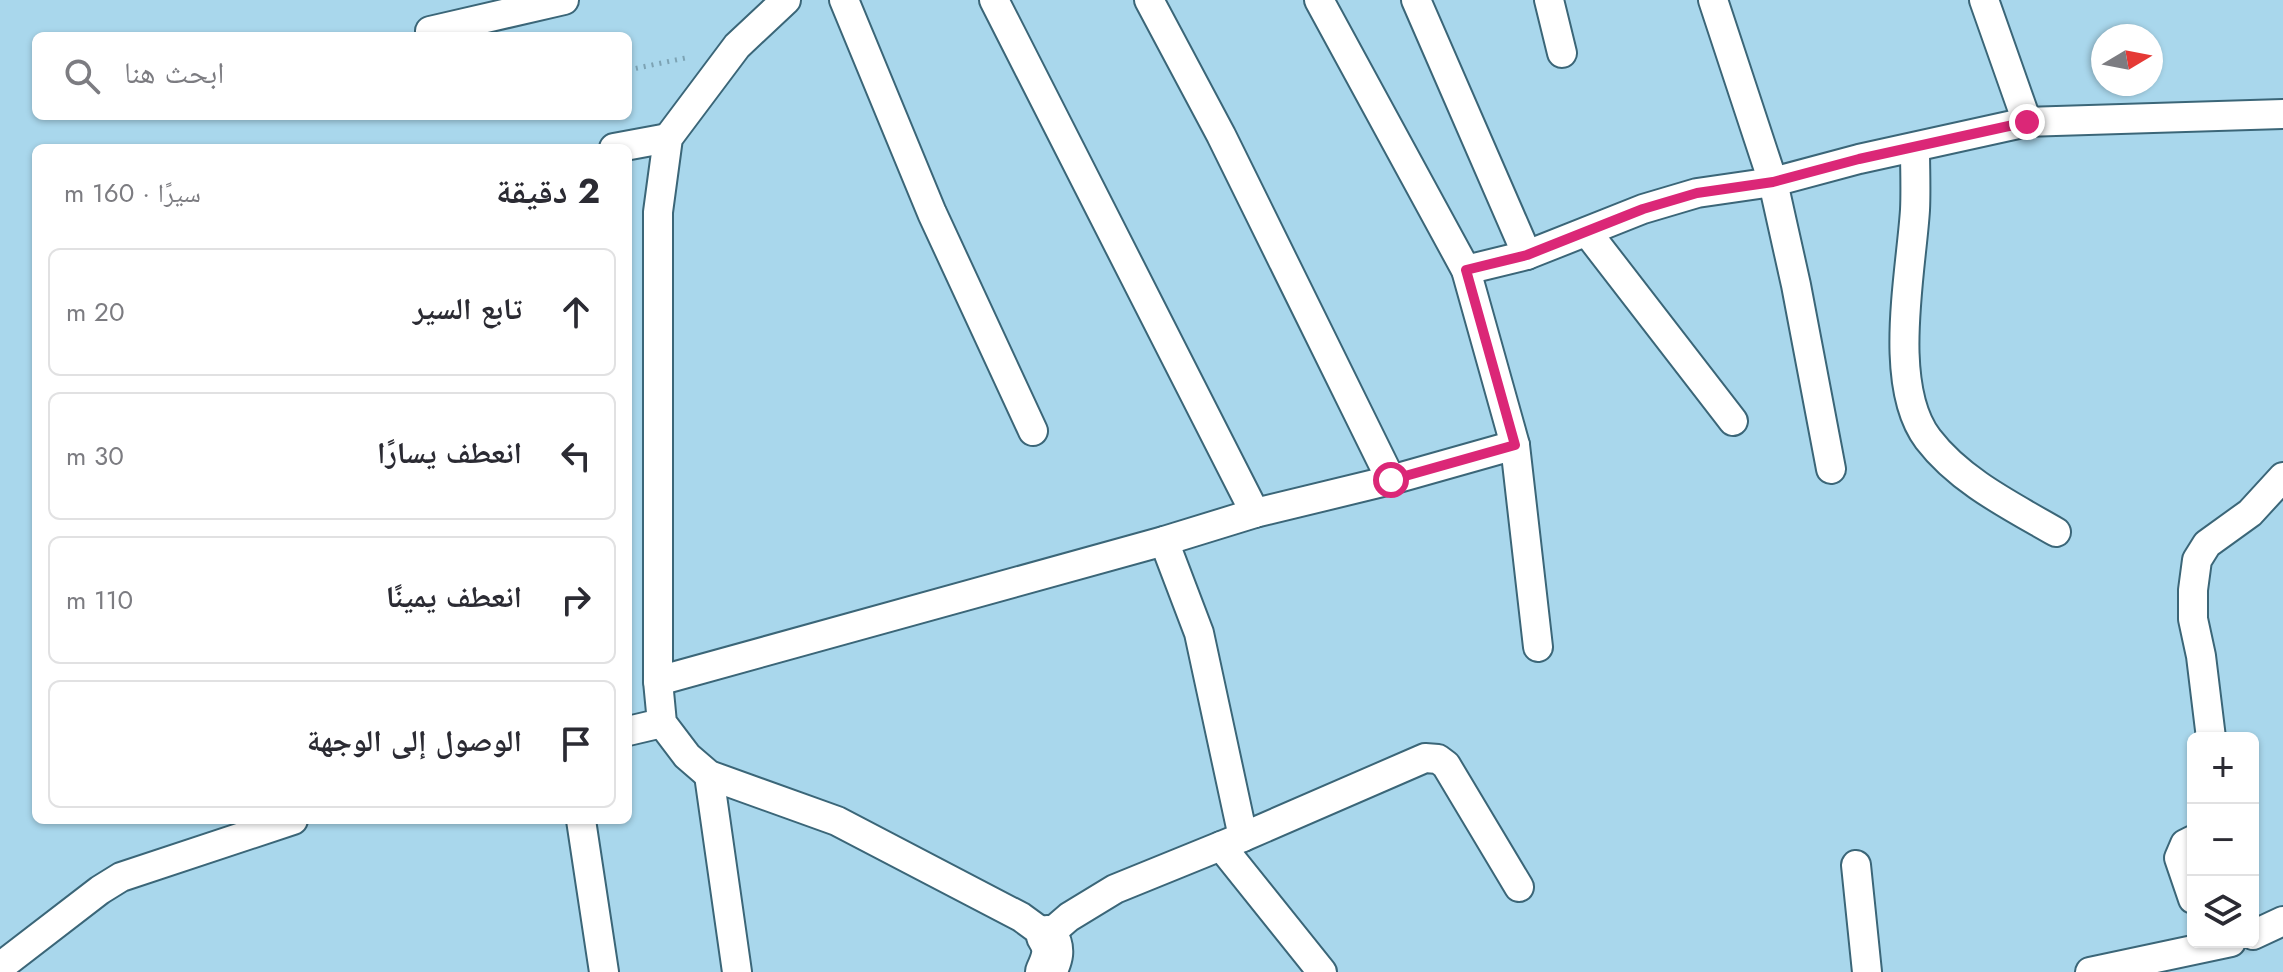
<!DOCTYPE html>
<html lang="ar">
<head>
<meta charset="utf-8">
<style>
	:root { --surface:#fff; --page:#f7f7f7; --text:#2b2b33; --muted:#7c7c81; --line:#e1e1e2 }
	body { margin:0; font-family:Jost,"Noto Naskh Arabic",sans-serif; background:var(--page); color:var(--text); direction:rtl }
	.controls { position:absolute; right:24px; bottom:24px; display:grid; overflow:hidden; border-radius:12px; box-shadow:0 2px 6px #0004 }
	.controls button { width:72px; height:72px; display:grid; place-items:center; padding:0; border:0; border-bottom:2px solid var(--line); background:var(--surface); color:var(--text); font:40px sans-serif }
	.compass { position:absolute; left:2091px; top:24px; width:72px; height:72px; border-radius:50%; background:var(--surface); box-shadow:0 2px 6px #0004; rotate:80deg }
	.stop { position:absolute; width:24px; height:24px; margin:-18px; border:6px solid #db2777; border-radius:50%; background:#fff }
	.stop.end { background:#db2777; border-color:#fff; box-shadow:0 2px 8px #0008 }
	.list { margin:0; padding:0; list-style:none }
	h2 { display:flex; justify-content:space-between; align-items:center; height:104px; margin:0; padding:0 32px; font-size:34px }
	h2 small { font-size:26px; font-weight:400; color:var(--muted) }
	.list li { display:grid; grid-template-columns:52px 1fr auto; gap:24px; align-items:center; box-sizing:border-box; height:128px; margin:0 16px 16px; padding:0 16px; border:2px solid var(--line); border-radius:12px }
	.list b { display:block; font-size:30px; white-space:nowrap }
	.list em { font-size:26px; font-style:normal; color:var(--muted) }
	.icon { flex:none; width:44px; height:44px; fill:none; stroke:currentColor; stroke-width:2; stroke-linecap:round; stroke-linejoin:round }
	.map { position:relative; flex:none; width:2283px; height:972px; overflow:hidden; direction:ltr }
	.search { position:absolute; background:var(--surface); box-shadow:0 2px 6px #0004; left:32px; top:32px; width:600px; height:88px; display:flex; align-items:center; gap:20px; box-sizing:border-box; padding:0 28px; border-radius:12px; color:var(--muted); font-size:30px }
	.panel { position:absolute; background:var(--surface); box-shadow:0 2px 6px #0004; left:32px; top:144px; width:600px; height:680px; border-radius:12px; direction:rtl }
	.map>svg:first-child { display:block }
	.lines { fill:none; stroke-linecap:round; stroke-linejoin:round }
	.street-casing { stroke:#3b6678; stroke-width:32 }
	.secondary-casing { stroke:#3b6678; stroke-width:44 }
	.path { stroke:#7da3b4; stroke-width:5; stroke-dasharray:2 6; stroke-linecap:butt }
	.street { stroke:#fff; stroke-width:28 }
	.secondary { stroke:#fff; stroke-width:40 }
	.route { stroke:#db2777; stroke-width:10 }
</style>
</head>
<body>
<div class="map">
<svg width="2283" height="972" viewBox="0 0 2283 972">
	<rect width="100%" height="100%" fill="#a9d7ec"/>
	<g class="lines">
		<g class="street-casing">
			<g id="street">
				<path d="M786,0L737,46L668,138L658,212V681L662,723L687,756L709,775L837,821L1021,917L1047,936L1069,917L1115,889L1243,837L1425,758L1438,759L1446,765L1519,887"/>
				<path d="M844,0L932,213L1033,431"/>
				<path d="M994,0L1255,513"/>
				<path d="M1149,0L1221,135L1391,480"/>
				<path d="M1319,0L1466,270L1515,445L1538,647"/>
				<path d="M1416,0L1527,255"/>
				<path d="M1549,0L1562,53"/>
				<path d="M1713,0L1773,182L1796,285L1831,469"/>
				<path d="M1984,0L2027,122"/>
				<path d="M430,31L564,0"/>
				<path d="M614,148L668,138"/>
				<path d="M1915,148C1915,169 1916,189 1915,210C1911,273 1887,385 1928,439C1960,481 2011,506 2056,532"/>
				<path d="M1587,232L1733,421"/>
				<path d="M1466,270L1527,255L1643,209L1697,193L1773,182L1859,159L2027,122L2283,114"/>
				<path d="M1164,541L1199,633L1243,837"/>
				<path d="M658,681L1164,541L1255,513L1391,480L1515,445"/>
				<path d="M628,731L662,723"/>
				<path d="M2211,738L2201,656L2193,619V590L2197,560L2207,544L2250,513L2283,477"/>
				<path d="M709,775L737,972"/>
				<path d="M581,820L604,972"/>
				<path d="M2193,840L2185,844L2179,858L2193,899"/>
				<path d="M1221,846L1322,972"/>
				<path d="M1856,865L1867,972"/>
				<path d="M2253,935L2283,921"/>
				<path d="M0,967L100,890L121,877L293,820"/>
				<path d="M2090,972L2231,942"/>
			</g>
		</g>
		<g class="secondary-casing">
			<path id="secondary" d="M1046,972C1052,959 1056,949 1047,936"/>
		</g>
		<path class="path" d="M628,70L690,57"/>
		<use href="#street" class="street"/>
		<use href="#secondary" class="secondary"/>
	</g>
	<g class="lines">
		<path class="route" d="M1391,480L1515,445L1466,270L1527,255L1643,209L1697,193L1773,182L1859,159L2027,122"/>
	</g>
</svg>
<div class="controls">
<button>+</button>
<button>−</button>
<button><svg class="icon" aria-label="layers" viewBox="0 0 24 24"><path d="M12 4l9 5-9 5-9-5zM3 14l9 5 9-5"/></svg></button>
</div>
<svg class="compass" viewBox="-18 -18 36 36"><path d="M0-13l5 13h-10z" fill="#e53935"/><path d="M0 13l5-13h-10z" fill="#7c7c81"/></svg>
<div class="stop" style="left:1391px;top:480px"></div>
<div class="stop end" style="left:2027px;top:122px"></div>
<div class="search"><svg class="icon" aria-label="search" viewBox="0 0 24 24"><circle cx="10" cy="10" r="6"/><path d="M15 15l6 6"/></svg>ابحث هنا</div>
<section class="panel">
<h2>2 دقيقة<small>سيرًا · 160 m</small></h2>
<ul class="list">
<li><svg class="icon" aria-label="ahead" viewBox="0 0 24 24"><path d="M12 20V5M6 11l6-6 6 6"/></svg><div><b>تابع السير</b></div><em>20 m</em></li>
<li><svg class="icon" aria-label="left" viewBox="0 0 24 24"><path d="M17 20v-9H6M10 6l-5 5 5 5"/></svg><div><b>انعطف يسارًا</b></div><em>30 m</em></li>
<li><svg class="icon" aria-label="right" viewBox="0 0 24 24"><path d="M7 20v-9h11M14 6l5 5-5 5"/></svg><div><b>انعطف يمينًا</b></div><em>110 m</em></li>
<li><svg class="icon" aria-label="arrive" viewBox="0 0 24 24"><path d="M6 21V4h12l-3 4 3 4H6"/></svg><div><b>الوصول إلى الوجهة</b></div></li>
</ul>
</section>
</div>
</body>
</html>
